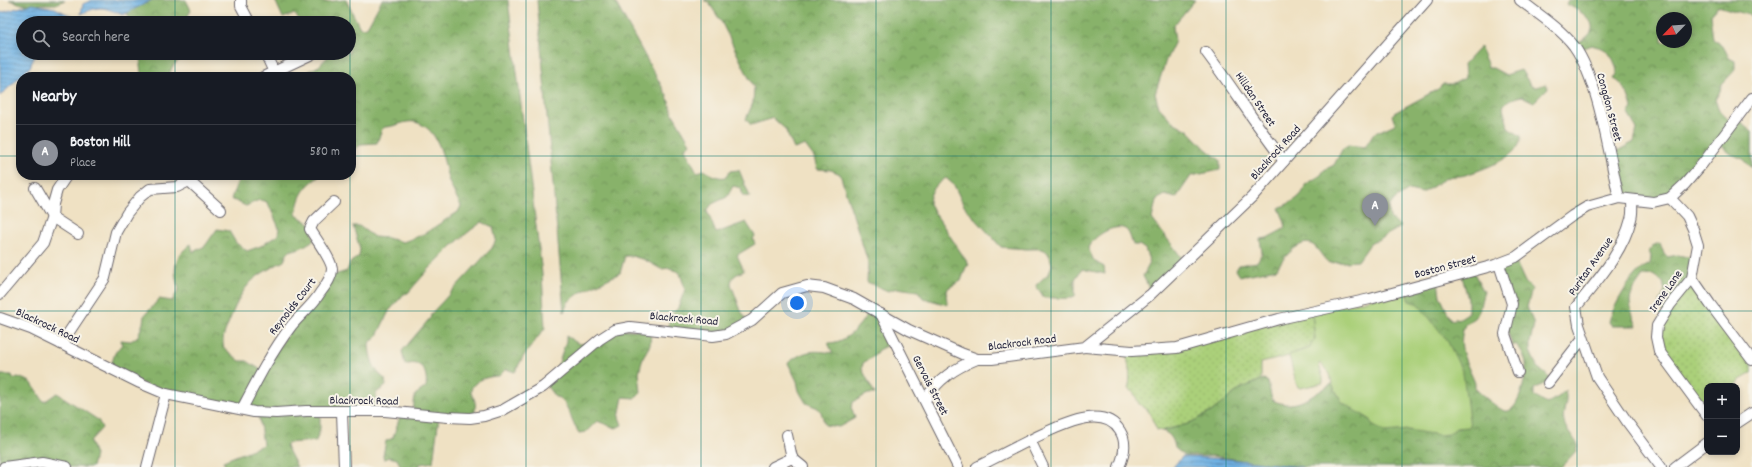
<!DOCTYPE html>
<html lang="en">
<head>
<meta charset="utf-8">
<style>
	:root { --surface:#171b24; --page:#242831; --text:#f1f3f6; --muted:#9ea1a6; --line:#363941; --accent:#8c9099 }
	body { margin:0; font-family:Dekko,sans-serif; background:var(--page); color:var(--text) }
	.controls { position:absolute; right:12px; bottom:12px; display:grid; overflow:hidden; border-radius:8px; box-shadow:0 2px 6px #0003 }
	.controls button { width:36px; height:36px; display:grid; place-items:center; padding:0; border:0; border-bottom:1px solid var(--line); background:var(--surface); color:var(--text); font:20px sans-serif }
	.compass { position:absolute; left:1656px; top:12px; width:36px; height:36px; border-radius:50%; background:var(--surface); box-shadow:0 2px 6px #0003; rotate:245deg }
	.you { position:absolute; left:797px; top:303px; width:14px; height:14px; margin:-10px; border:3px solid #fff; border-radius:50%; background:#1a73e8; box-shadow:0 0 0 6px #1a73e833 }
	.badge { display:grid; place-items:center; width:26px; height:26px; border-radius:50%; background:var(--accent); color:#fff; font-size:13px; font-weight:700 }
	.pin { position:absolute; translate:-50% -33px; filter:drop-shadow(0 1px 2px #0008) }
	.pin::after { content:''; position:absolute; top:21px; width:14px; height:12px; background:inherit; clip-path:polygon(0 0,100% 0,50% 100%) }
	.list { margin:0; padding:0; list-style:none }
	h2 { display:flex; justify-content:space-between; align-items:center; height:52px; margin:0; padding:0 16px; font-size:17px }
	h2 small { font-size:13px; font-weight:400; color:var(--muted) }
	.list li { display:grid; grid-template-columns:26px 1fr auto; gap:12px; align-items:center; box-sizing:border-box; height:56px; padding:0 16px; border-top:1px solid var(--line) }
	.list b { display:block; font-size:15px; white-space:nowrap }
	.list p { margin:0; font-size:13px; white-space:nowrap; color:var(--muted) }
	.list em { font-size:13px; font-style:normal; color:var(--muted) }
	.icon { flex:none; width:22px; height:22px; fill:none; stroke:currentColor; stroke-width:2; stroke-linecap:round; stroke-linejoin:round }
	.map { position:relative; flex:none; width:1752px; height:467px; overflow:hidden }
	.search { position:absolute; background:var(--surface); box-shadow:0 2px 6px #0003; left:16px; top:16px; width:340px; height:44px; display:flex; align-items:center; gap:10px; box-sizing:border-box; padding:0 14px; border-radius:22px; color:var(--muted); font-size:15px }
	.panel { position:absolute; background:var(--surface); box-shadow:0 2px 6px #0003; left:16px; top:72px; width:340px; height:108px; border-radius:16px }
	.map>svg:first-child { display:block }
	.grass { fill:url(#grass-dots); stroke:#66795a }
	.forest { fill:url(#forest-crowns); stroke:#556a52; fill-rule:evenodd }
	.green { fill:#abd07a; stroke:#66795a }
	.water { fill:url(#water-rules); stroke:#486a90 }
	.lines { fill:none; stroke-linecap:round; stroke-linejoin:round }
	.minor-casing { stroke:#6a656b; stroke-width:12 }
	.minor { stroke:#fff; stroke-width:10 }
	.grid { fill:none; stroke:#0f766e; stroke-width:1; stroke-opacity:0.55 }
	.labels { text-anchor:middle; stroke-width:4; stroke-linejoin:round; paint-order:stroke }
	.street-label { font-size:12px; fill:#22223b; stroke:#f7f3e8 }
</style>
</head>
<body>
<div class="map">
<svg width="1752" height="467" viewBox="0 0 1752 467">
	<defs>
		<pattern id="grass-dots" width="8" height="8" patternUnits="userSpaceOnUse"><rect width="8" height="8" fill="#abd07a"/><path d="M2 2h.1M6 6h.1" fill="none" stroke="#93b26a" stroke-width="1.8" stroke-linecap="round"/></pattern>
		<pattern id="forest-crowns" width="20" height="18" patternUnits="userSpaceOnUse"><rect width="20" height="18" fill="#88b26a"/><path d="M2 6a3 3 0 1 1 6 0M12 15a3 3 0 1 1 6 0" fill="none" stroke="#6f9058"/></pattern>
		<pattern id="water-rules" width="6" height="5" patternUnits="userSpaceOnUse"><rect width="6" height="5" fill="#6fb2e4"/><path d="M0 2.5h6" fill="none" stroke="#5b90ba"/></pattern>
	</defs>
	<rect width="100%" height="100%" fill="#f7f3e8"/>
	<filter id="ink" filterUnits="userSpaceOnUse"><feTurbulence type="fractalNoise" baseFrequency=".025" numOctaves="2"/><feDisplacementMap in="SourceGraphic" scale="8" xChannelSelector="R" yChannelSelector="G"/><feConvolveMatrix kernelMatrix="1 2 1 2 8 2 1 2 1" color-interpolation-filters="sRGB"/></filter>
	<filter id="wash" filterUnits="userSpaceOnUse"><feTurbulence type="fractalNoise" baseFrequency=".012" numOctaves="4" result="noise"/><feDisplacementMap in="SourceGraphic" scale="16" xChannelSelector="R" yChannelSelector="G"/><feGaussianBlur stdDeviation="0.9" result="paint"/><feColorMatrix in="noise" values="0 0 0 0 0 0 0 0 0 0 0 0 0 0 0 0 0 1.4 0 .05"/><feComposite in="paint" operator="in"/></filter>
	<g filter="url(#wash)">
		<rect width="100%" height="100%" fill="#efe1c3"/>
		<g class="grass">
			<path d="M1692,279L1752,361V373L1740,380L1736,386H1707V417L1671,369L1655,330Z"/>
			<path d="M1312,313L1315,339L1312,342L1310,348L1291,354L1289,356L1261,363V380L1240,389L1211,412L1188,424L1162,431L1157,430L1148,410L1139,404L1134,393L1128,389C1132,377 1128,364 1126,352L1176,348Z"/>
		</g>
		<g class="forest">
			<path d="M9,0H65L56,4H41L32,7Z"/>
			<path d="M147,0H186L191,10L184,23H139L130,20L126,10Z"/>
			<path d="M275,0H316C321,4 338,0 346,0L360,28L367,27L382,0H508L542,274L545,328L523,357L515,372L506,369L499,376C490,376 470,380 471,393C472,396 475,399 475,402C476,406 475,411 474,415L439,417L433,462L420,464L419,467H401L397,459L389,457L384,459L383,456L386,441L393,438L401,413L413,411L415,395L426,387C428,372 422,359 405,365L402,351L431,317L430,315L492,248L496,240L493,227L482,222C454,241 430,267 408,293L404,294L389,311L376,338L369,343C369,356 374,372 385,379L386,386L376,393V410L320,412V429L316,441L288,443L286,446L297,467H226L223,461L263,445L259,418L248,409L168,395L110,369L115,353L122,344L121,340L131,341L138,336L143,323L144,316L159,299L172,301L179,289C172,271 174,256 191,244L193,252L205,246L217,229L229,231L236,243L247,251L261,246L278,235L279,228L269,205L265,201L259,200L246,206L231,199L240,175H321C304,187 299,194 296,215L311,224L314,240C310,242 305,246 300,248C288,252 289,249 284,261C248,279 243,286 228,324C225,332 221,339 224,348L240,361H247L261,370L331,276L347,271L350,263L359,256L360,249L353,226H359L374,237L387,238L403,242L422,235L458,212L461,206C457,197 450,187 448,178C443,158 439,128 415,122C405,120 395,127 385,127L382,129L377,143L361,144L351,154V77H313L309,71L319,66L331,53H349V23H307L302,22L294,14L283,18Z"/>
			<path d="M537,0H614L667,96L673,114L690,143L685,149L697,172L704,170C711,174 718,179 726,177L730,171L739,170L750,197L743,196L741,188L733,186L727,197L712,204L706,212L708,213L716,233L746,222L755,236L753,239L755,244L737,255L744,271C737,274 731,276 731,284L741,311L749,323L726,334L668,330L670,316L678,308L685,289L680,273L670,268L661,269L645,260L632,256H625L620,273L581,292L568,302L564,312Z"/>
			<path d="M704,0H1195L1173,26L1175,41L1166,60L1155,94L1159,107L1173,122L1188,130L1206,149L1220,160V170L1191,176L1176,198L1165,195L1156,200L1152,219L1185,262L1151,292L1143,276L1150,263L1145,249L1139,245H1133C1131,240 1130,232 1125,229C1114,223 1092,237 1088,248L1094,261L1104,267L1105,274L1082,269L1075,279V297C1065,300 1055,297 1044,298L1040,291L1037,290L1036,285L1049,273L1052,265C1048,246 1043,249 1027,249C1018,248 1010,248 1001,247L964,206L954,185L946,178C936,184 929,192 929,204L969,265L966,267L961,281L948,288L946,296L948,305L923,298L918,291L897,288L888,291L867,282L868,262L840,174L831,170L817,169L814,157L805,145L794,149L785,129L773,118L751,125L746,119L753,103L754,88L722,23L709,3Z"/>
			<path d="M1568,0H1752V16L1718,6L1710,15L1713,39L1724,48L1729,58L1735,61V70L1721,85L1720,91L1715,100L1720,112L1732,122L1737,119L1752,131V168L1743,159L1731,154L1718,143L1670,197L1622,199L1609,152L1617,151L1634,142L1637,129L1628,114L1632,108C1630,98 1624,83 1614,79L1617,74C1617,66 1612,54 1604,49C1601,47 1596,47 1592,45L1576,51L1573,45C1578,42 1585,39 1589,35C1601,21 1576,9 1566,4ZM1662,18H1686V42H1662Z"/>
			<path d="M1481,46C1481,54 1487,60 1488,68H1493L1506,75L1521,70L1531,86L1536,87L1546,84L1548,88L1534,102L1521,96C1493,104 1506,109 1508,128L1521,136C1522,157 1481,170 1465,175C1459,177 1452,175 1446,178C1438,182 1431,189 1422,193L1409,190L1395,199L1389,207L1390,218L1401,227L1370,244L1358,261L1329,263C1322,258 1318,247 1311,244C1299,239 1281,260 1277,269L1240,276L1236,270L1239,265L1257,262L1262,253L1260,239L1267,238L1284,229L1285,222L1279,208C1289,203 1304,198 1305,185L1321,175L1324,170L1334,165L1343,148L1348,145L1365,147L1373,134L1395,124L1392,115L1394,113L1438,89L1443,84H1453L1465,78L1464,64Z"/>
			<path d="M143,53H196L195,55C182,57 171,62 169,77H140L141,72L140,65Z"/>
			<path d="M1660,243L1664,254L1667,257L1678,255L1692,258V279L1664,313L1658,307L1665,291L1663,282L1653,275L1643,276C1627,298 1627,301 1637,326H1612L1609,322C1611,311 1630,278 1639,271C1642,268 1646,266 1650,264L1651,256L1649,252L1654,245Z"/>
			<path d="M1514,258L1525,282L1532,289L1527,307L1534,324L1530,342V351L1537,367L1550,378L1548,382L1534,389V396L1547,404C1555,397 1558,400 1565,390C1567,399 1566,402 1564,411C1561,425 1570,435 1578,444L1576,451L1561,467H1286L1213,456H1185L1175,448C1174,440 1170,433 1162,431L1188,424L1211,412L1240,389L1264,379L1268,382L1272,400C1297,412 1311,395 1332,384L1342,402L1371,420L1385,432C1392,431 1400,430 1407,430C1421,430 1446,441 1456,428L1470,427L1409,301L1407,290L1438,281L1440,296L1451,320L1460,318L1468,313V299L1462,276L1474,273L1484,292C1477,310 1484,313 1465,324C1456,348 1466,361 1475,383V388C1478,392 1501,411 1505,411C1519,414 1527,374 1526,363C1525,356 1520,350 1516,344L1513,346L1506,328L1508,299L1493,266Z"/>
			<path d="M870,310L873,311L894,342L878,350L874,356L863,363L862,369L875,394H868L853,402L852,409L855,418L839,427L825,425L821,412L818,408L806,403L799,391L797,381L788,363C805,350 812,350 833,353L828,343C848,343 860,325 870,310Z"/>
			<path d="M616,330H651L650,345L643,357L639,373L641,393L635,398L623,397L619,417L622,425L616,428L597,421L586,432L579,433C572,424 567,397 555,397L546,385L554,378L566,341V336L579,344L597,342Z"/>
			<path d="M0,375H12L13,379L18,377L31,382L44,402L57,393L98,420L102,428L90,441L95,455L92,467H0Z"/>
		</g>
		<path class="green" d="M1407,290L1409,301L1418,304L1439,330L1448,342L1463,373L1470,427L1456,428L1449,434L1439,435L1408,430L1385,432L1372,425L1371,420L1342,402L1332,384L1330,374L1320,363L1319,365L1323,378V383L1300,388L1297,386L1289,356L1291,354L1310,348L1312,342L1315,339L1312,313Z"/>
		<g class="water">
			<path d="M92,0H152L123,15C102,7 102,5 81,14L83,4Z"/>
			<path d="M32,4L55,8L75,18L69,23H23V53H36L30,67L0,96V13Z"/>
			<path d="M1182,457L1228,459L1302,467H1173Z"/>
		</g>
	</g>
	<g filter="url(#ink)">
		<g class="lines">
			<g class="minor-casing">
				<g id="minor">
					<path d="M241,0V6L250,23"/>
					<path d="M1520,0C1538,14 1560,28 1574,46C1599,81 1609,155 1619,198"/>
					<path d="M1206,52C1233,88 1256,125 1284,161"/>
					<path d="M265,53L274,72"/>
					<path d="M263,77L312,54"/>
					<path d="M189,181L221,210"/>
					<path d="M35,188L52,217L78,234"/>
					<path d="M1670,198L1687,216L1693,229L1698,245L1692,278L1670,305L1657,326L1656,337L1659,351L1707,416"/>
					<path d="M1632,200C1632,206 1633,213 1631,219C1623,252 1597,281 1576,307L1579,325L1597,377L1628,423L1661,467"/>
					<path d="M1499,264L1512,304L1505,334L1518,372"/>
					<path d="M1692,278L1710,304L1752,360"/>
					<path d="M0,294L43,243L52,217L53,204L57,190L67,175"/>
					<path d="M881,314L958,467"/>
					<path d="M0,318L31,329L140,383L166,394L254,412L276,413L306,411H385L448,417L470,418L484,416L503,410L543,387L600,339L614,330L630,327L713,336L726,334L752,320L782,293L807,286L824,288L854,299L909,330L963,354L977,359H992L1085,347L1150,295L1252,197L1427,0"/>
					<path d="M61,344L105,278L116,232L127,213L140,197L150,189L177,187L189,181"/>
					<path d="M1085,347L1132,351L1177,348L1279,319L1370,299L1495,265L1516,257L1572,216L1587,207L1619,198L1653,202L1670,198L1685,184L1703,163L1752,98"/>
					<path d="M1548,383L1583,338"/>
					<path d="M925,400C938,379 955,368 977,359"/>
					<path d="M242,409C257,380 272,351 292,325C301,314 313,305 320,293C325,286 332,278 332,269C332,260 315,238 310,229L314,221L334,202"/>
					<path d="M342,412L344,467"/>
					<path d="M1737,423L1752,413"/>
					<path d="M787,435L792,458"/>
					<path d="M792,458L803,467"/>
					<path d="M4,467L42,462L67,467"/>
					<path d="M147,467L166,394"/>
					<path d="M773,467L792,458"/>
					<path d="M977,467L1030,440"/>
					<path d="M1043,467L1030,440C1053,429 1102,401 1120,431C1127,442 1124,456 1119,467"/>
					<path d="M1675,467L1707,443"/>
				</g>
			</g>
			<use href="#minor" class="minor"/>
		</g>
	</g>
	<path class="grid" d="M175,0V23M350,0V77M526,0V467M701,0V467M876,0V467M1051,0V467M1226,0V467M1402,0V467M1577,0V467M175,53V77M0,156H21M351,156H1752M175,175V467M350,175V467M0,311H1752"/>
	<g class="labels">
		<g class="street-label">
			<text transform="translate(1256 99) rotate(56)" y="4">Hilldan Street</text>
			<text transform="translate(1610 107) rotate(75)" y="4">Congdon Street</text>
			<text transform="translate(1275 152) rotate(-48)" y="4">Blackrock Road</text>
			<text transform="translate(1445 266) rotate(-15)" y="4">Boston Street</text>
			<text transform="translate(1590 266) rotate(-55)" y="4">Puritan Avenue</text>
			<text transform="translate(1665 291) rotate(-55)" y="4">Irene Lane</text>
			<text transform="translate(292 306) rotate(-52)" y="4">Reynolds Court</text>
			<text transform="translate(684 318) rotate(5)" y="4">Blackrock Road</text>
			<text transform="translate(48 325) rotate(25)" y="4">Blackrock Road</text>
			<text transform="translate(1022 342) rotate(-7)" y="4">Blackrock Road</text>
			<text transform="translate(931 385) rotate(63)" y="4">Gervais Street</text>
			<text transform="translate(364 400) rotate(1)" y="4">Blackrock Road</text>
		</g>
	</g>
</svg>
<div class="controls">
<button>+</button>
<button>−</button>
</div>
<svg class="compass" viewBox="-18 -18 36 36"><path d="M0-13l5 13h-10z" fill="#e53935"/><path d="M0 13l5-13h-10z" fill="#9ea1a6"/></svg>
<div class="you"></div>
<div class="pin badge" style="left:1375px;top:226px">A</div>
<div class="search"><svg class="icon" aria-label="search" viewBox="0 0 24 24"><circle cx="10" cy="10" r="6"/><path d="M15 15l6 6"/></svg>Search here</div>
<section class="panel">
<h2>Nearby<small></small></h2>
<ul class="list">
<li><span class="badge">A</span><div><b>Boston Hill</b><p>Place</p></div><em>580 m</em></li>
</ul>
</section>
</div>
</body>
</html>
